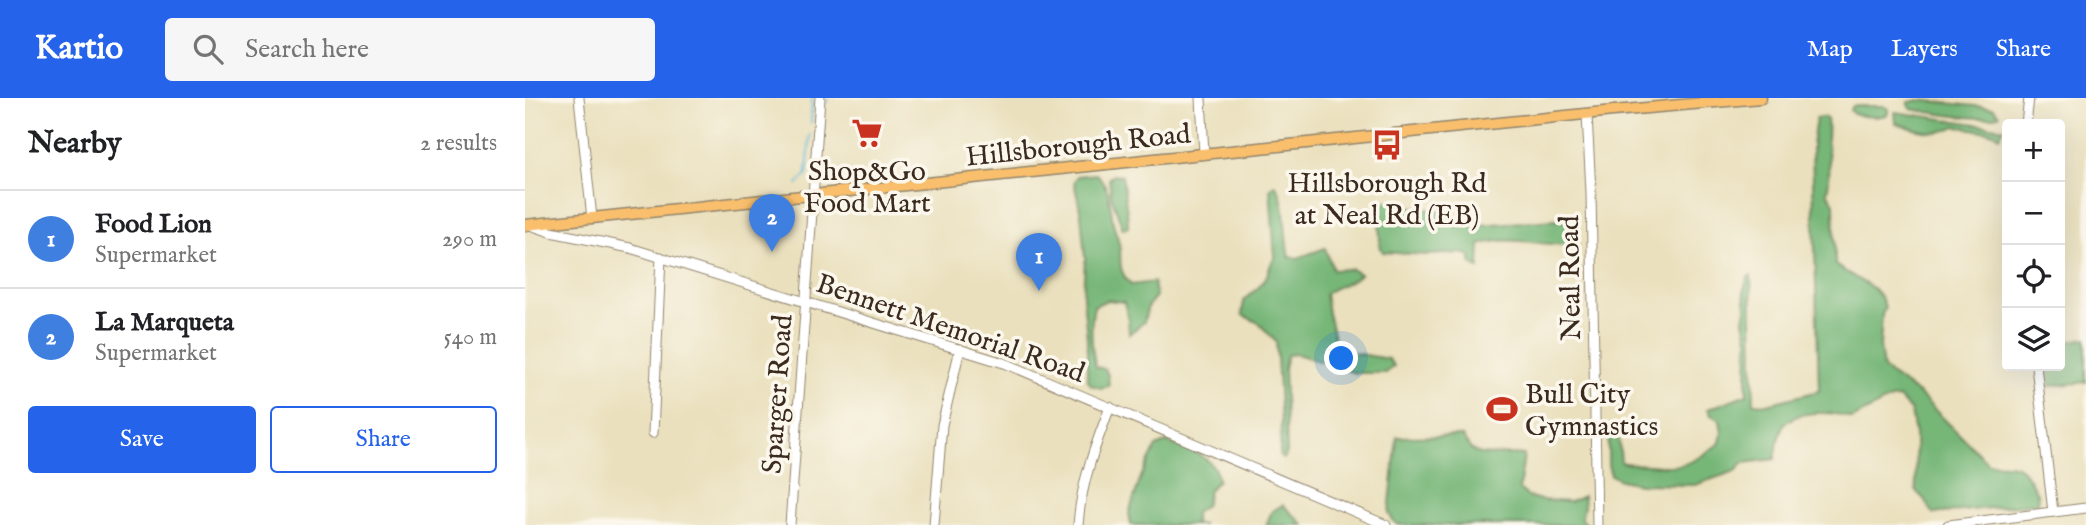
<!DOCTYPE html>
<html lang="en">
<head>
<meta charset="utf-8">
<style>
	:root { --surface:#fff; --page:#f6f6f6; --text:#202124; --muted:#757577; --line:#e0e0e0; --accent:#2563eb }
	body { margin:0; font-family:"IM FELL English",serif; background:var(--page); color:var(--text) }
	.controls { position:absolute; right:21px; top:21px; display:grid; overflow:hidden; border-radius:7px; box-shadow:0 7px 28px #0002 }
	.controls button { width:63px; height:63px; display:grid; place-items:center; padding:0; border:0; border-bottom:2px solid var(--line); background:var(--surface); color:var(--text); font:35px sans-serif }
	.you { position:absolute; left:817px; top:261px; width:24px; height:24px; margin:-18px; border:5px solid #fff; border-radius:50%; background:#1a73e8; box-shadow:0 0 0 10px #1a73e833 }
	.badge { display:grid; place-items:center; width:46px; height:46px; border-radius:50%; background:var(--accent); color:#fff; font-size:23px; font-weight:700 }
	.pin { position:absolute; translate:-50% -58px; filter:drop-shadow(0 2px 4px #0008) }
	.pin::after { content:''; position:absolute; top:37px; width:24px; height:21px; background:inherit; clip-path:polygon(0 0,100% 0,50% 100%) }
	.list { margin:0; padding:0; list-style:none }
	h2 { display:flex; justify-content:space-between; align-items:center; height:91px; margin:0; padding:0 28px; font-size:30px }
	h2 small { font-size:23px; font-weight:400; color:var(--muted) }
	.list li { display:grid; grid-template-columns:46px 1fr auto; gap:21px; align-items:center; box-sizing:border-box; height:98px; padding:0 28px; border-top:2px solid var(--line) }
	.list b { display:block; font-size:26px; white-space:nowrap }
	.list p { margin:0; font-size:23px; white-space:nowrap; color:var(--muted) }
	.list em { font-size:23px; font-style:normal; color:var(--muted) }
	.actions { display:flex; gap:14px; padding:21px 28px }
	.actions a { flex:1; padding:16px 0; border:2px solid var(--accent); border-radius:7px; text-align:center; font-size:24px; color:var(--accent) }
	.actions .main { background:var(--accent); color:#fff }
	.icon { flex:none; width:38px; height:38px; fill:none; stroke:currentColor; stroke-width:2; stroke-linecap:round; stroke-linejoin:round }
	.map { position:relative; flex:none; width:1561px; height:427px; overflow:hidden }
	header { display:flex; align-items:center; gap:42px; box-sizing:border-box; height:98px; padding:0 35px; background:var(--accent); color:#fff }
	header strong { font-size:33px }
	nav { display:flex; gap:38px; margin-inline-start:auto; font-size:24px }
	.search { width:490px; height:63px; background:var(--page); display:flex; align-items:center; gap:18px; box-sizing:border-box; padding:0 24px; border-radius:7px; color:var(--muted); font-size:26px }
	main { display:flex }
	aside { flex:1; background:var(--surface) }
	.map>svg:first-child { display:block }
	.forest { fill:#76b677; stroke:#58704a; stroke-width:2 }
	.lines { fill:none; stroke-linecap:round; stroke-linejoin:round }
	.stream { stroke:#5cb9da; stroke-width:2 }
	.minor-casing { stroke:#92856e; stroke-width:11 }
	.major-casing { stroke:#92856e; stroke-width:13 }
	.minor { stroke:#fff; stroke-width:9 }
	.major { stroke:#f9bf6c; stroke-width:10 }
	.labels { text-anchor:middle; stroke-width:7; stroke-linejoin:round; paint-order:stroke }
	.street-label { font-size:28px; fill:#3b2a1e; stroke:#fbf7ec }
	.poi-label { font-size:28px; fill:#3b2a1e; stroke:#fbf7ec }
</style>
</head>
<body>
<header>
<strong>Kartio</strong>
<div class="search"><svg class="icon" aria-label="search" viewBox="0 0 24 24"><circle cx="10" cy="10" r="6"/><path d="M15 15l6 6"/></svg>Search here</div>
<nav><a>Map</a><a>Layers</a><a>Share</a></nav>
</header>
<main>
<aside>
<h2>Nearby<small>2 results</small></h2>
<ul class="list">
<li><span class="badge" style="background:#3f7fe0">1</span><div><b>Food Lion</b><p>Supermarket</p></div><em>290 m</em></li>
<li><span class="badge" style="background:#3f7fe0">2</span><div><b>La Marqueta</b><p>Supermarket</p></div><em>540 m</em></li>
</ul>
<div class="actions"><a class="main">Save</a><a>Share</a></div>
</aside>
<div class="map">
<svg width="1561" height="427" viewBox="0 0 1561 427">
	<rect width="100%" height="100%" fill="#fbf7ec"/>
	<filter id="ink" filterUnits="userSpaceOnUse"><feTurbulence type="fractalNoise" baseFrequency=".0143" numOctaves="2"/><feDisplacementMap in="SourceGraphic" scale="14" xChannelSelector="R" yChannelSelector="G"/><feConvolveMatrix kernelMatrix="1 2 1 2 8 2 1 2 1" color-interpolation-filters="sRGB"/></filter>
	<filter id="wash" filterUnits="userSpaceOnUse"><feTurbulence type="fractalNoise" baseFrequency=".00686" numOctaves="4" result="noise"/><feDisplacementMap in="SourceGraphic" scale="28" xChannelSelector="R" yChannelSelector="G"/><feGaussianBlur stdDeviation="1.57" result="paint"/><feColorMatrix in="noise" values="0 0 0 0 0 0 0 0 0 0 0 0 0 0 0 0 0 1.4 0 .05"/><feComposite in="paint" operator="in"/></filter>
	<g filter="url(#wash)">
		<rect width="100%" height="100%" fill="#eae0bd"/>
		<g class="forest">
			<path d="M1394,2L1469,10L1474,17C1460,25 1403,14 1386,11L1383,7L1384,4Z"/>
			<path d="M1329,8H1358L1363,11V16C1354,20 1334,20 1325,13L1326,9Z"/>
			<path d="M1370,14L1479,30L1475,38L1470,35L1430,28C1415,40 1388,31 1371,25Z"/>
			<path d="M1297,19L1302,20C1303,28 1302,35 1302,43C1304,61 1306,76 1302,94L1309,105L1310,167L1349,191L1356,199L1360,209L1357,217L1355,248L1358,271L1395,297L1463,365C1500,367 1494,364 1513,397L1512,405L1408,416L1399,401L1391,393L1390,337L1386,313L1374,300L1365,301L1327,321C1310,313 1270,311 1258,328C1253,336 1252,351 1250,361L1218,365L1211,373L1170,387L1115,386L1095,382L1086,377L1083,367V338L1088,336L1094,342L1096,364C1106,367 1114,366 1124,367C1159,371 1167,365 1195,345L1197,335L1195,322L1186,317L1183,311L1222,296L1223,242L1219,222L1221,211L1219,192L1223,179L1226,178L1229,305L1242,306L1294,293L1287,47L1291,20Z"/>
			<path d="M571,76C586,87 585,112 589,129C590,134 593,139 594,145C598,165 590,168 606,187L629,184L631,198L623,208L619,224L604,236L603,220L599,204L582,202L569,208C565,226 566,251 571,269L580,271L583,277L584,288L576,290L566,287L562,280V240L558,200L560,160L556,116L549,84L552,78Z"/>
			<path d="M589,77H597L603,123V129L598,131L586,97L584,80Z"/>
			<path d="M750,87C762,98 759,141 764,159L773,160L800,150L808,172L826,171L835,176C826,186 811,187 800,196L803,215L812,252L863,261L869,268L861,275H830L772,256L762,257L759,271L762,354L759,361L755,359L756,324L751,244L734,225L717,217L719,202C726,196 735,190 740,181C745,174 744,166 750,160L745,90Z"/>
			<path d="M860,103H871L878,108L915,113L951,127L1030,122L1052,123L1053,145C1021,151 987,135 955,147L954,170L947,166L945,157L935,155L902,157L858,154L855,148L854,109Z"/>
			<path d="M1561,240V284L1525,288L1522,268H1535V248L1542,244Z"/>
			<path d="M937,338C940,342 943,349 947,352C958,361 983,354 999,357L994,391L1004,399L1016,402L1045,404L1058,398L1059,410L1056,420L1062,427H874L868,423L864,415L872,339Z"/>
			<path d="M642,344C663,352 690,357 693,382L684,392L680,408L670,415L669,426L679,427H606L604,415L616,379L631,349Z"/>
			<path d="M758,407L779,427H741L747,413Z"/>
		</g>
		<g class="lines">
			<g class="stream">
				<path d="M302,4V0"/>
				<path d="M286,25L287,0"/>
				<path d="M272,86L281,78L282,75L285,37"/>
			</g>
		</g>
	</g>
	<g filter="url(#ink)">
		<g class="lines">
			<g class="minor-casing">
				<g id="minor">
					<path d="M54,0L67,120"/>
					<path d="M676,0L679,56"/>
					<path d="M1062,16L1066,94L1072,427"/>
					<path d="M1501,26L1504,0"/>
					<path d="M5,127L26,134L105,150L482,266L861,427"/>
					<path d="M1511,268L1528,414"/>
					<path d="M128,335L136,159"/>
					<path d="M265,427L295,0"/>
					<path d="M409,427L417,327L435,251"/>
					<path d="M553,427C556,385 570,348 585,309"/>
					<path d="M1423,427L1561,410"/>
				</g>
			</g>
			<g class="major-casing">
				<path id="major" d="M0,127L1088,13L1236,0"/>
			</g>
			<use href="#minor" class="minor"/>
			<use href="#major" class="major"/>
		</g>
	</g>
	<defs>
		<g id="supermarket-bare" transform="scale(2.415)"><path d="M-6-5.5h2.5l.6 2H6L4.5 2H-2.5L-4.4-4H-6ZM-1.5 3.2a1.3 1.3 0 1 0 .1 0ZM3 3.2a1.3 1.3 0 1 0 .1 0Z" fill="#c8321e" stroke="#fbf7ec" stroke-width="2.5" paint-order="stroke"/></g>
		<g id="bus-bare" transform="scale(2.415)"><path d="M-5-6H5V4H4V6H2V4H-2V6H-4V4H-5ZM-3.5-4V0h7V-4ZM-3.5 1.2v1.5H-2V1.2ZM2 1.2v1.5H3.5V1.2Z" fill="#c8321e" stroke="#fbf7ec" stroke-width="2.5" paint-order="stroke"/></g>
		<g id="stadium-bare" transform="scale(2.415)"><path d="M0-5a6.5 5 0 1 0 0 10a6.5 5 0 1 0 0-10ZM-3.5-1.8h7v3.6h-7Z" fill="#c8321e" stroke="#fbf7ec" stroke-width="2.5" paint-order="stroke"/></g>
	</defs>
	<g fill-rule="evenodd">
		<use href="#supermarket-bare" x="342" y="35"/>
		<use href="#bus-bare" x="862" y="47"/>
		<use href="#stadium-bare" x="977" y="311"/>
	</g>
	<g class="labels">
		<g class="street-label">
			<text transform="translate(553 46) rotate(-6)" y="10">Hillsborough Road</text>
			<text transform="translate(1044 180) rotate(-91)" y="10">Neal Road</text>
			<text transform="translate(426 229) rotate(19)" y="10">Bennett Memorial Road</text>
			<text transform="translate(251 296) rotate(-86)" y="10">Sparger Road</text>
		</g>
		<g class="poi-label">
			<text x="342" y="82">Shop&amp;Go<tspan x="342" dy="32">Food Mart</tspan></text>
			<text x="862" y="94">Hillsborough Rd<tspan x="862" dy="32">at Neal Rd (EB)</tspan></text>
			<text x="1000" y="305" text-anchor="start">Bull City<tspan x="1000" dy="32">Gymnastics</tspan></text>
		</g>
	</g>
</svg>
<div class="controls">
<button>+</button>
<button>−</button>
<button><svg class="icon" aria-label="locate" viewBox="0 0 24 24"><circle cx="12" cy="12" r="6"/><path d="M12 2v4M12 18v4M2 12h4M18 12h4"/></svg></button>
<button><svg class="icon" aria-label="layers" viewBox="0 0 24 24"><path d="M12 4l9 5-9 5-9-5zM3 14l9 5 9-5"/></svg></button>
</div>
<div class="you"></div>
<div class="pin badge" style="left:514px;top:193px;background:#3f7fe0">1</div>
<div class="pin badge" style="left:247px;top:154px;background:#3f7fe0">2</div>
</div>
</main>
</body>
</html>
